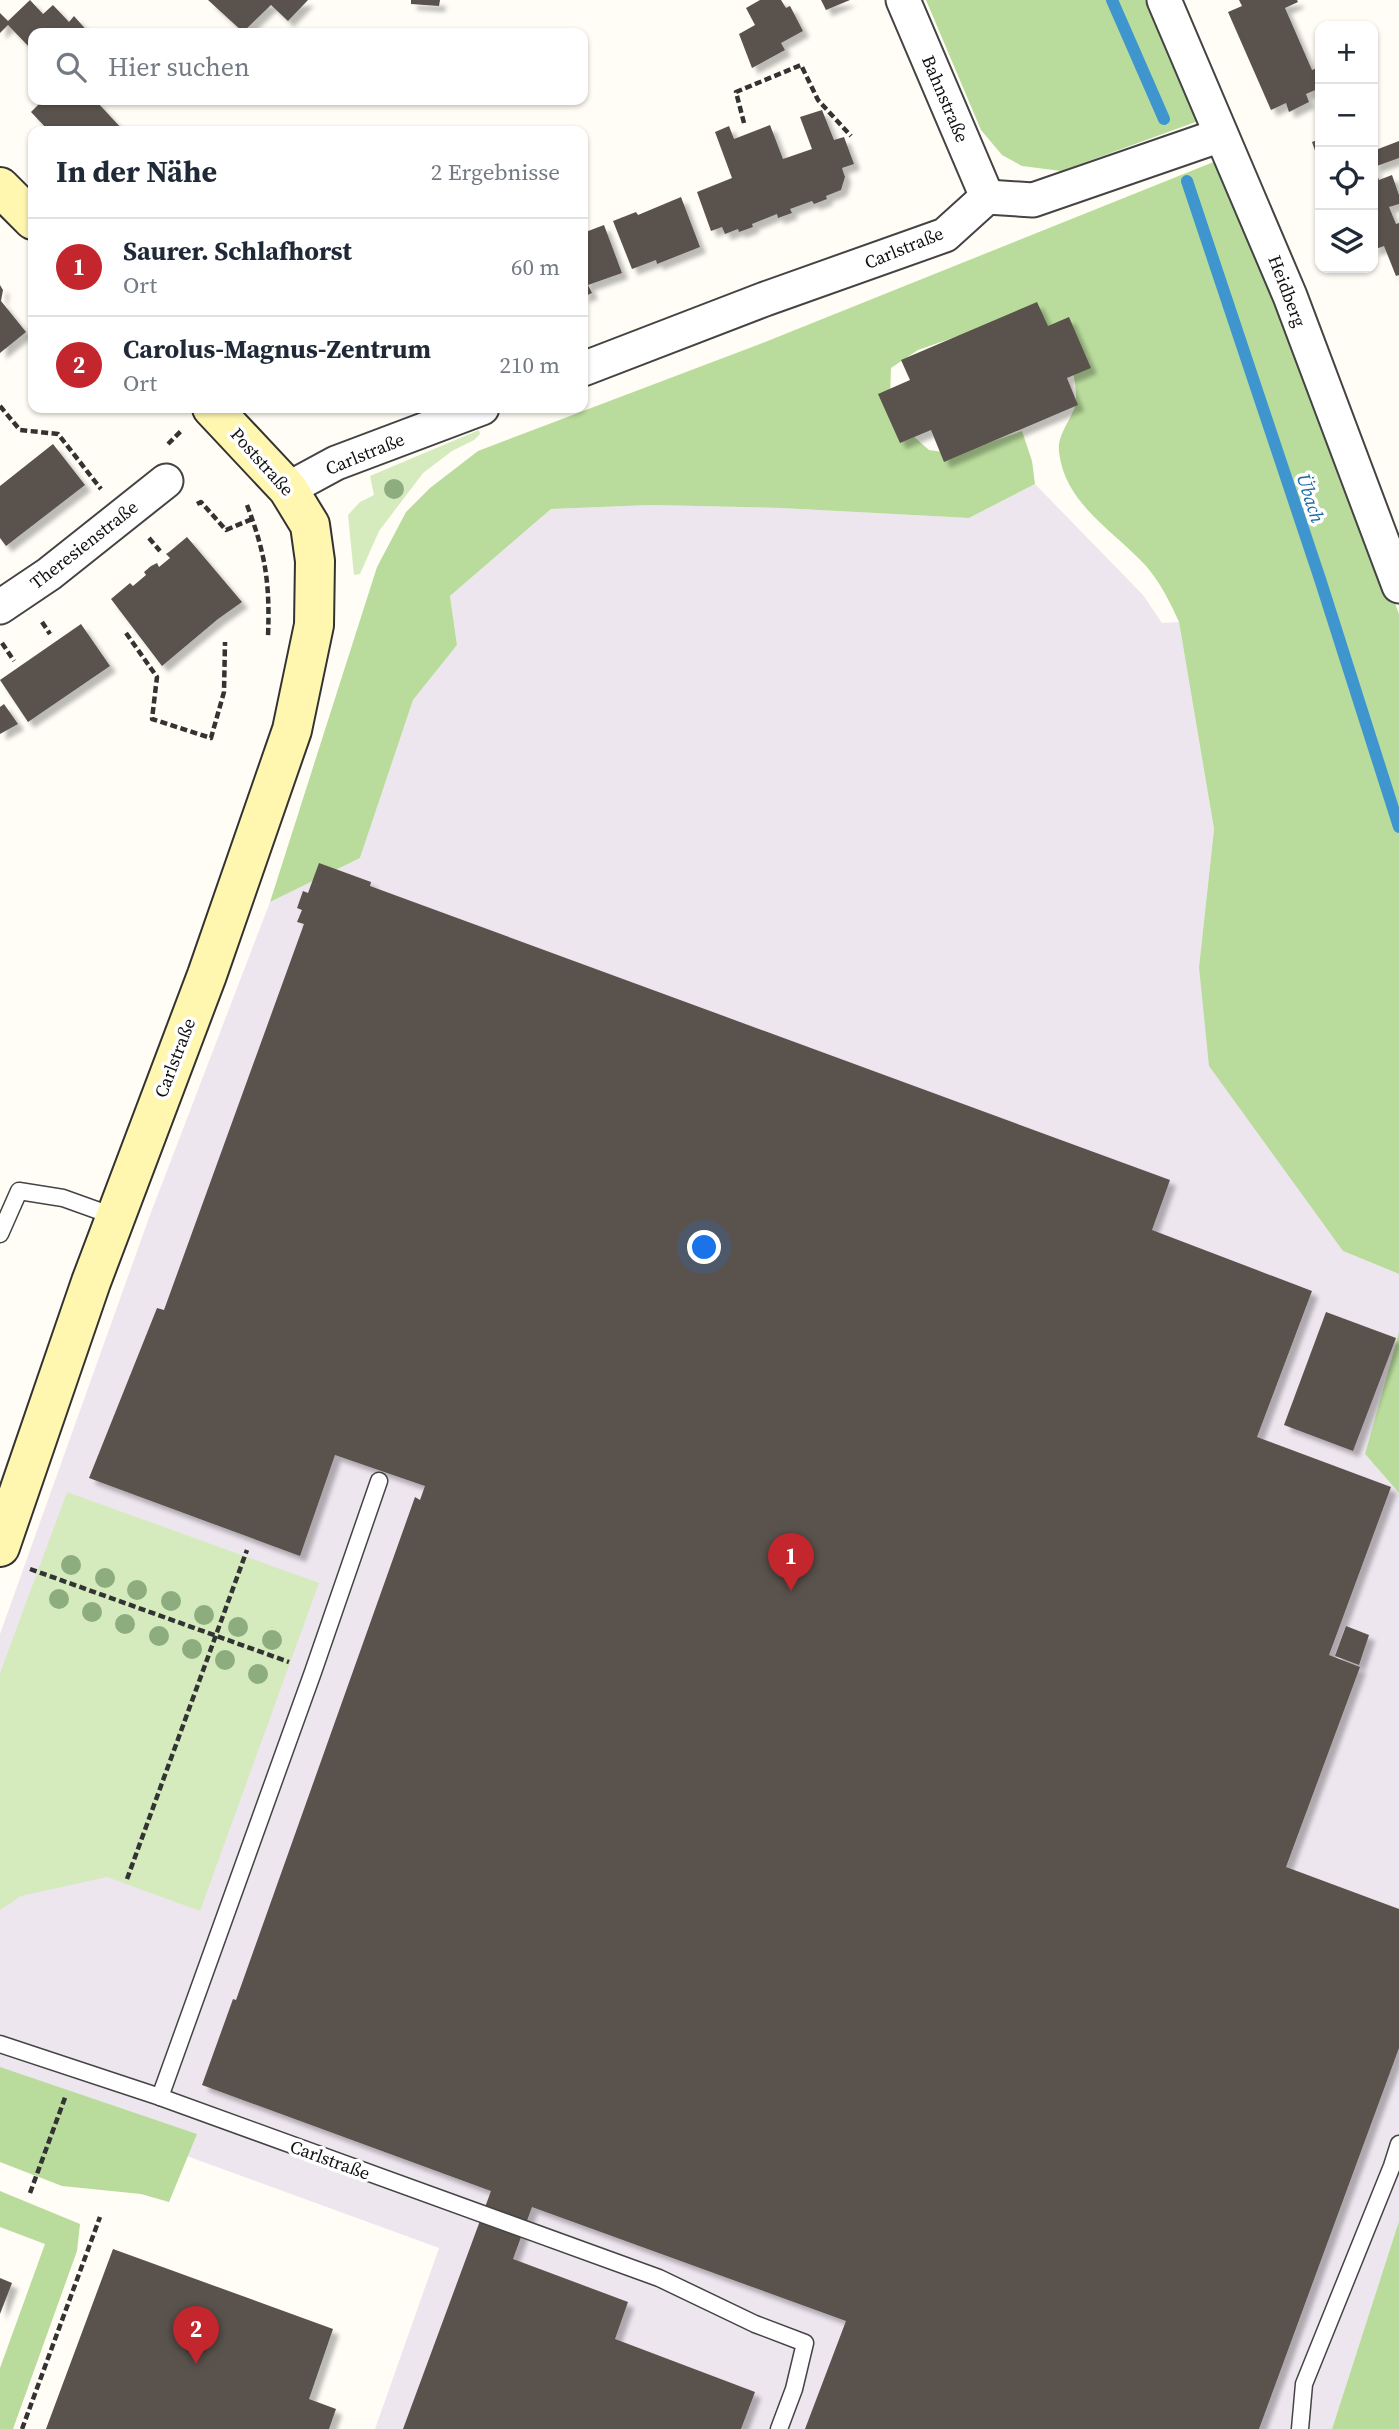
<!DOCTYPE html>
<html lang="de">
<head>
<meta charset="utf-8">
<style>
	:root { --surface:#fff; --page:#f2f2f3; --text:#1f2937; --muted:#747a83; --line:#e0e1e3; --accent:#c4262e }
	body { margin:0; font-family:"Source Serif 4",serif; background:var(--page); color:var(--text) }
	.controls { position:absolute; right:21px; top:21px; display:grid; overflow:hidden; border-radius:14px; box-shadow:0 2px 5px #0004 }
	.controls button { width:63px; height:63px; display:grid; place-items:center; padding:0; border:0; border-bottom:2px solid var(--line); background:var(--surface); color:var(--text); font:35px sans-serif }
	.you { position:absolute; left:705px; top:1248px; width:24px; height:24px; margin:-18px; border:5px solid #fff; border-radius:50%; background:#1a73e8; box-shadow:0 0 0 10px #1a73e833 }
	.badge { display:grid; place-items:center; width:46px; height:46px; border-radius:50%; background:var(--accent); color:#fff; font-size:23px; font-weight:700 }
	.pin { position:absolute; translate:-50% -58px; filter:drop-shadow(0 2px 4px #0008) }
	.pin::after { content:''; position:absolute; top:37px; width:24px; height:21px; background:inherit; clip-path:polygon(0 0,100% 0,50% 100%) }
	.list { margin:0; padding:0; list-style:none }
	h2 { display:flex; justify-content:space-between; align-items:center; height:91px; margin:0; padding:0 28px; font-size:30px }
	h2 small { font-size:23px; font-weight:400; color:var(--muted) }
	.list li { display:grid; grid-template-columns:46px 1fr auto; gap:21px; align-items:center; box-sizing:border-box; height:98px; padding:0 28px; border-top:2px solid var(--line) }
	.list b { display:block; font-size:26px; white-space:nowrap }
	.list p { margin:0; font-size:23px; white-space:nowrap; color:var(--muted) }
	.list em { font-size:23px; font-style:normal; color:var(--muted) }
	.icon { flex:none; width:38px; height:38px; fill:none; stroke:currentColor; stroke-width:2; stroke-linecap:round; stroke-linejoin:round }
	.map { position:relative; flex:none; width:1399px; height:2429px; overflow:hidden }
	.search { position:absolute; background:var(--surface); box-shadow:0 2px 5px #0004; left:28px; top:28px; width:560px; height:77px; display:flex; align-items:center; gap:18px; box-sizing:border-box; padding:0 24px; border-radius:14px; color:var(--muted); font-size:26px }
	.panel { position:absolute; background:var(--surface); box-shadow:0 2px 5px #0004; left:28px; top:126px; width:560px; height:287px; border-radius:14px }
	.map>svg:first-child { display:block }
	.industrial { fill:#eee6ef }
	.green { fill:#d5ebbd }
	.forest { fill:#b9dc9c }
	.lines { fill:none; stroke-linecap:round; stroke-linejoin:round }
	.stream { stroke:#3f96cf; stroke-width:12 }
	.building { fill:#5a524d; filter:url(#shadow) }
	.service-casing { stroke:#444; stroke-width:19 }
	.minor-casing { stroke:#444; stroke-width:37 }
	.secondary-casing { stroke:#333; stroke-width:42 }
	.path { stroke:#333; stroke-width:4.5; stroke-dasharray:7 3.5; stroke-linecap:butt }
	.service { stroke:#fff; stroke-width:16 }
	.minor { stroke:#fff; stroke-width:33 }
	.secondary { stroke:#fff6b0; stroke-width:38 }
	.tree { fill:#8dad7f }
	.labels { text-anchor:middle; stroke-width:7; stroke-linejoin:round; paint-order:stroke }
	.street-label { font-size:18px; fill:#111; stroke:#fff }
	.water-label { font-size:19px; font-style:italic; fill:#1768a6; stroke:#fff }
</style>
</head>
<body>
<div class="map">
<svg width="1399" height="2429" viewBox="0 0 1399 2429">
	<defs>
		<filter id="shadow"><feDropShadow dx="6" dy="6" stdDeviation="2" flood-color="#0004"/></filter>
	</defs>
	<rect width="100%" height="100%" fill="#fffdf5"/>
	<path class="industrial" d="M1035,484L1143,595L1162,623L1179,622L1214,829L1199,967L1343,1251L1399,1274V1332L1365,1454L1399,1493V2221L1332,2429H375L439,2248L0,2088V1634L150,1215L270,902L360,858L413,700L457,645L450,596L551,509L651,505L781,508L969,518Z"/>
	<g class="green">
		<path d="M479,430L480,434L474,440L452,451L423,473L379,531L360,574L354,575L348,515L360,502L374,495L370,476Z"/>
		<path d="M67,1492L319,1583L200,1911L107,1877L21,1896L0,1910V1673Z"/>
	</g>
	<g class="forest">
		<path d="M926,0H1149L1201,120L1061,171L1022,166L1002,155L981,130Z"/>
		<path d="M1221,159L1312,379L1399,614V1274L1343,1251L1209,1066L1199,967L1214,829L1179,622C1170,602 1160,582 1146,566C1113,530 1065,504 1059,452C1057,433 1073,419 1076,402C1077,392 1074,379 1073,369L964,334L918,350L891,368L890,400L904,428L929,450L957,454L1022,431L1032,461L1035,484L969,518L781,508L651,505L551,509L450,596L457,645L413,700L360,858L270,902L377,567L406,512L430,488L478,451L760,344Z"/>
		<path d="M1399,1332V1493L1365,1454Z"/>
		<path d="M0,2067L197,2134L169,2202L141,2194L62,2186L0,2162Z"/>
		<path d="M0,2191L80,2224L77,2251L13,2429H0V2368L45,2244L0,2227Z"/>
		<path d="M1399,2221V2429H1332Z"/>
	</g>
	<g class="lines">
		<g class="stream">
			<path d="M1112,0L1164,119"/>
			<path d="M1187,181L1320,579L1399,827"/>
		</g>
	</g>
	<g class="building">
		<path d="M30,0L43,14L53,5L69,22L74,16L89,33H33V51L8,25L0,33V13L8,21Z"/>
		<path d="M208,0H308L288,21L271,5L243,32Z"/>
		<path d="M411,0H440L439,6L411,4Z"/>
		<path d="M760,0H781L786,8L790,6L803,31L781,43L785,50L752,68L739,34L755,25L746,8Z"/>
		<path d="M821,0H850L826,10Z"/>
		<path d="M1239,0H1297L1298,2L1285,8L1312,70L1320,67V88L1306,94L1309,102L1289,112L1286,103L1271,110L1228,12L1242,6Z"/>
		<path d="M43,100H95L124,131H49L31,112Z"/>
		<path d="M822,110L834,140L844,137L854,164L842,168L845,177L841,190L826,196L827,199L814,204L812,201L790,209L792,213L778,218L777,214L752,224L753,227L739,232L738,229L725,234L722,227L711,231L697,192L732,178L715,132L729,126L734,139L770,125L783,159L812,149L800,117Z"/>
		<path d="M1320,139V165L1312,142Z"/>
		<path d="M1399,141V158L1374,167L1379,180L1392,175L1399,195V204L1389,207L1396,224L1399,223V275L1396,276L1384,246L1373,250V151Z"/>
		<path d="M681,197L700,247L657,264L656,260L632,269L613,221L636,212L638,215Z"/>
		<path d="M604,225L622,273L588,285L592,293L583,297V233Z"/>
		<path d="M0,285L3,290L1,301L26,332L0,353Z"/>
		<path d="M1037,302L1048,326L1069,317L1091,368L1067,378L1078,405L944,462L931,430L900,443L878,394L910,380L901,360Z"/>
		<path d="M53,444L85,485L6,546L0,538V486Z"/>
		<path d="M187,537L242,602L218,619L162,666L111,599L130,583L133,586L146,575L144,572L151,566L157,563L159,567L170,558L166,554L169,552Z"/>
		<path d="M81,624L110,666L28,722L0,680Z"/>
		<path d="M4,704L18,724L0,734V707Z"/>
		<path d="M319,863L371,882L370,886L1170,1180L1152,1230L1312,1291L1257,1437L1391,1487L1329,1655L1360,1667L1286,1867L1399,1909V2048L1259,2429H805L846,2321L532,2207L513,2259L628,2302L615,2339L755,2392L741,2429H403L491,2191L202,2085L233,1999L236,2000L415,1497L420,1500L425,1486L335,1455L300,1556L89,1478L157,1308L164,1310L304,924L297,922L302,910L297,908L303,891L308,893Z"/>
		<path d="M1326,1312L1396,1338L1353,1451L1284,1425Z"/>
		<path d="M1346,1626L1369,1635L1359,1665L1335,1656Z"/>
		<path d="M113,2249L333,2329L309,2399L336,2409L329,2429H46Z"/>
		<path d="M0,2278L12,2283L0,2314Z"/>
	</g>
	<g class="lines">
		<g class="service-casing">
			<g id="service">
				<path d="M0,1234L19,1191L63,1198L116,1217"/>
				<path d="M0,2044L160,2097L659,2278L755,2324L805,2343L794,2389L779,2429"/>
				<path d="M160,2097L313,1672L379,1481"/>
				<path d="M1300,2429L1304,2384L1392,2166L1399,2144"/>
			</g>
		</g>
		<g class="minor-casing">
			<g id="minor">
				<path d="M903,0L987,197"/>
				<path d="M1164,0L1290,296L1399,586"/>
				<path d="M583,369L765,299L945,235L987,197L1033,200L1221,135"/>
				<path d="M288,489L336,463L482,408"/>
				<path d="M0,607L49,574L166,481"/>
			</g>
		</g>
		<g class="secondary-casing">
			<g id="secondary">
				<path d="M0,187L33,220"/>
				<path d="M0,1547L91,1282L207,975L292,730L314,625L315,561L310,525L288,489L212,408"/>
			</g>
		</g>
		<g class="path">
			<path d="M744,123L736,92L801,65L818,100L851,136"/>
			<path d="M0,406L20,430L58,434L101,489"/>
			<path d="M168,444L182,430"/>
			<path d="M197,504L201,502L226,530L252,519"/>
			<path d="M247,505C266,555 270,584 268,637"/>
			<path d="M149,538L160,551"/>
			<path d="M42,622L50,634"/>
			<path d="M126,633L157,677L152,719L211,738L224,692L225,642"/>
			<path d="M2,643L14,661"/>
			<path d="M30,1569L289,1662"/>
			<path d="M127,1879L247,1550"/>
			<path d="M30,2193L66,2095"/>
			<path d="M22,2429L100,2217"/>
		</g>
		<use href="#service" class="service"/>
		<use href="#minor" class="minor"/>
		<use href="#secondary" class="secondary"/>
	</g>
	<g class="tree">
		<circle cx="394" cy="489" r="10"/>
		<circle cx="71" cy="1565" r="10"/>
		<circle cx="105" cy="1578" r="10"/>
		<circle cx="137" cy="1590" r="10"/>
		<circle cx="59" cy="1599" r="10"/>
		<circle cx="171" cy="1601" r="10"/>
		<circle cx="92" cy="1612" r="10"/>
		<circle cx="204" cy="1615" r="10"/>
		<circle cx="125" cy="1624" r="10"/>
		<circle cx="238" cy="1627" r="10"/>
		<circle cx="159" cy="1636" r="10"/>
		<circle cx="272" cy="1640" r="10"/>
		<circle cx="192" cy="1649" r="10"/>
		<circle cx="225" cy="1660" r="10"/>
		<circle cx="258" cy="1674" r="10"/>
	</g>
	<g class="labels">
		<g class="street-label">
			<text transform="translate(945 99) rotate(67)" y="6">Bahnstraße</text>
			<text transform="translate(904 248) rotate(-22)" y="6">Carlstraße</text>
			<text transform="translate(1287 291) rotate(69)" y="6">Heidberg</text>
			<text transform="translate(365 454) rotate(-22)" y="6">Carlstraße</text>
			<text transform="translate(262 462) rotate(48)" y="6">Poststraße</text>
			<text transform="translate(84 545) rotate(-38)" y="6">Theresienstraße</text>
			<text transform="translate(175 1058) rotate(-69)" y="6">Carlstraße</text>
			<text transform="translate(330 2160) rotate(20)" y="6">Carlstraße</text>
		</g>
		<g class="water-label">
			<text transform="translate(1311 498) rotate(72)" y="7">Übach</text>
		</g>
	</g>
</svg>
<div class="controls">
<button>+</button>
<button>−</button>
<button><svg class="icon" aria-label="locate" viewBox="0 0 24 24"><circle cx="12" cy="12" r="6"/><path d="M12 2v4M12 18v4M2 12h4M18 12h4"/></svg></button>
<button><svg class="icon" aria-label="layers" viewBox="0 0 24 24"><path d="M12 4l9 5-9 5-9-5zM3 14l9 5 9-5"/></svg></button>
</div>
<div class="you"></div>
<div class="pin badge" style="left:791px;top:1591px">1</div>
<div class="pin badge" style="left:196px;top:2364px">2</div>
<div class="search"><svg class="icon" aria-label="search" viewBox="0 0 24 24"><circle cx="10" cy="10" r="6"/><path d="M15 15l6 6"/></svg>Hier suchen</div>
<section class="panel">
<h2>In der Nähe<small>2 Ergebnisse</small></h2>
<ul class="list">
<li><span class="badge">1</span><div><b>Saurer. Schlafhorst</b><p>Ort</p></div><em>60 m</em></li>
<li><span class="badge">2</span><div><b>Carolus-Magnus-Zentrum</b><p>Ort</p></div><em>210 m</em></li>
</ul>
</section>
</div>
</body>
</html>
